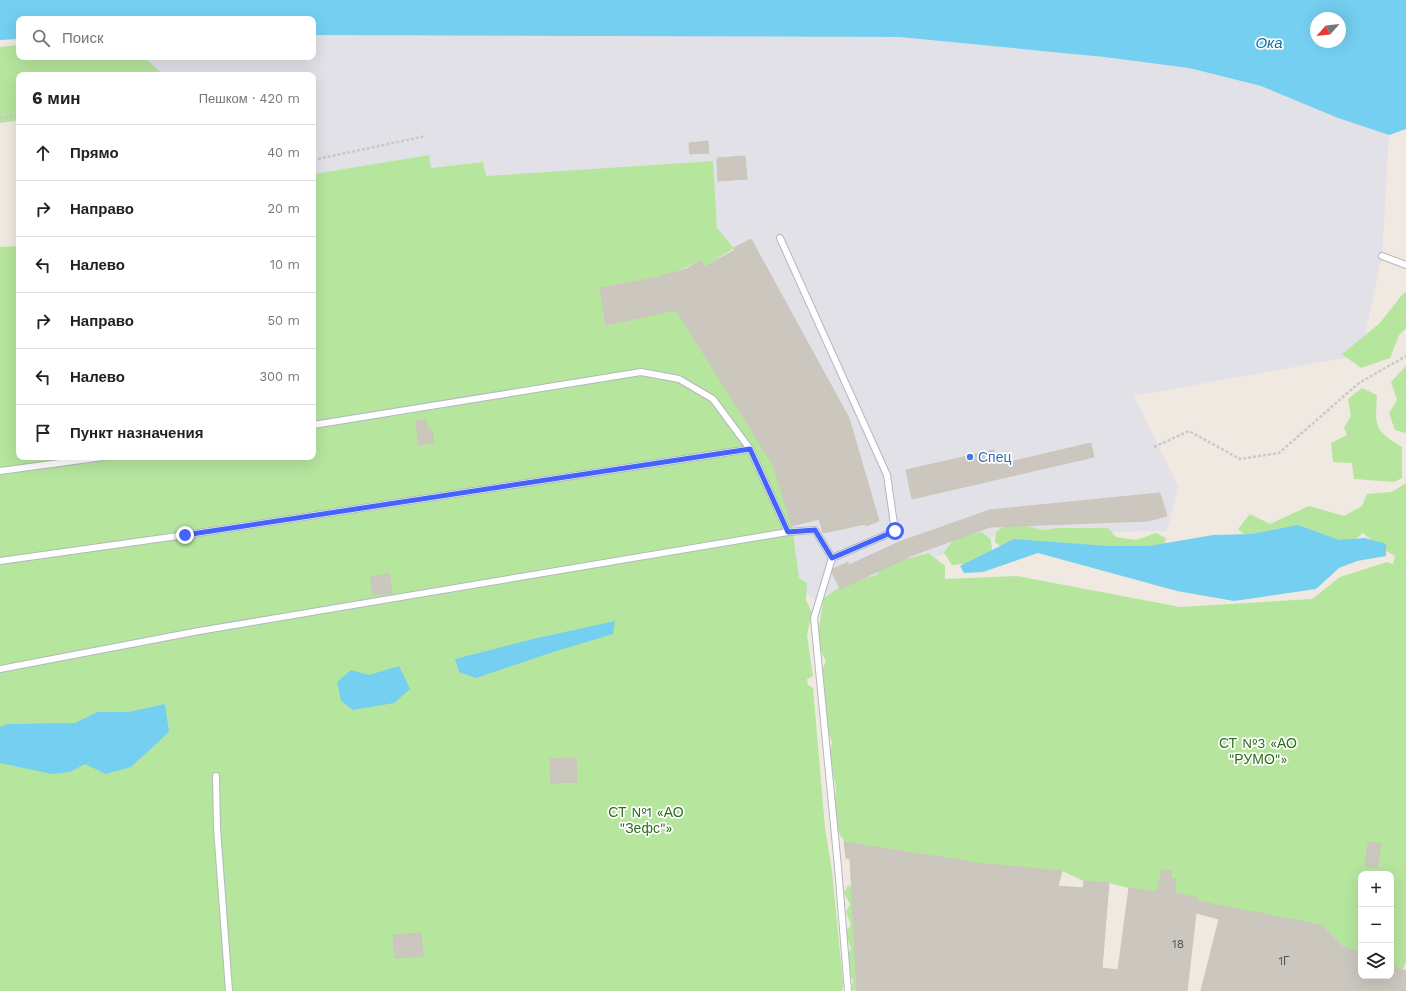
<!DOCTYPE html>
<html lang="ru">
<head>
<meta charset="utf-8">
<style>
	:root { --surface:#fff; --page:#f2f2f2; --text:#222; --muted:#767676; --line:#e0e0e0 }
	body { margin:0; font-family:"Work Sans",sans-serif; background:var(--page); color:var(--text) }
	.controls { position:absolute; right:12px; bottom:12px; display:grid; overflow:hidden; border-radius:8px; box-shadow:0 4px 16px #0002 }
	.controls button { width:36px; height:36px; display:grid; place-items:center; padding:0; border:0; border-bottom:1px solid var(--line); background:var(--surface); color:var(--text); font:20px sans-serif }
	.compass { position:absolute; left:1310px; top:12px; width:36px; height:36px; border-radius:50%; background:var(--surface); box-shadow:0 4px 16px #0002; rotate:243deg }
	.stop { position:absolute; width:12px; height:12px; margin:-9px; border:3px solid #4264fb; border-radius:50%; background:#fff }
	.stop.end { background:#4264fb; border-color:#fff; box-shadow:0 1px 4px #0008 }
	.list { margin:0; padding:0; list-style:none }
	h2 { display:flex; justify-content:space-between; align-items:center; height:52px; margin:0; padding:0 16px; font-size:17px }
	h2 small { font-size:13px; font-weight:400; color:var(--muted) }
	.list li { display:grid; grid-template-columns:26px 1fr auto; gap:12px; align-items:center; box-sizing:border-box; height:56px; padding:0 16px; border-top:1px solid var(--line) }
	.list b { display:block; font-size:15px; white-space:nowrap }
	.list em { font-size:13px; font-style:normal; color:var(--muted) }
	.icon { flex:none; width:22px; height:22px; fill:none; stroke:currentColor; stroke-width:2; stroke-linecap:round; stroke-linejoin:round }
	.map { position:relative; flex:none; width:1406px; height:991px; overflow:hidden }
	.search { position:absolute; background:var(--surface); box-shadow:0 4px 16px #0002; left:16px; top:16px; width:300px; height:44px; display:flex; align-items:center; gap:10px; box-sizing:border-box; padding:0 14px; border-radius:8px; color:var(--muted); font-size:15px }
	.panel { position:absolute; background:var(--surface); box-shadow:0 4px 16px #0002; left:16px; top:72px; width:300px; height:388px; border-radius:8px }
	.map>svg:first-child { display:block }
	.industrial { fill:#e3e1e8 }
	.green { fill:#b6e59e }
	.water { fill:#75cff0; fill-rule:evenodd }
	.building { fill:#cbc7bf; stroke:#cbc5ba }
	.lines { fill:none; stroke-linecap:round; stroke-linejoin:round }
	.service-casing { stroke:#b4b7c1; stroke-width:8 }
	.path { stroke:#c9c9c9; stroke-width:2.5; stroke-dasharray:3 2; stroke-linecap:butt }
	.service { stroke:#fff; stroke-width:6 }
	.route { stroke:#4264fb; stroke-width:5 }
	.shop-dot { fill:#3f7fe0; stroke:#fff; stroke-width:1.5 }
	.labels { text-anchor:middle; stroke-width:3.5; stroke-linejoin:round; paint-order:stroke }
	.number-label { font-size:12px; fill:#555452 }
	.shop-label { font-size:14px; fill:#366cbe; stroke:#fff; text-anchor:start }
	.park-label { font-size:14px; fill:#2c6e1b; stroke:#fff }
	.water-label { font-size:15px; font-style:italic; fill:#0d6fa3; stroke:#fff }
</style>
</head>
<body>
<div class="map">
<svg width="1406" height="991" viewBox="0 0 1406 991">
	<rect width="100%" height="100%" fill="#efe9e1"/>
	<path class="industrial" d="M313,35L899,37L1104,57L1189,68L1261,86L1338,118L1389,135L1382,256L1361,355L1134,396L1178,486L1167,531L1004,533L865,582L826,605L800,590L606,325L600,288L652,279L687,269L700,260L704,267L734,248L717,228L713,161L486,176L483,162L431,168L429,155L313,174V75H104L96,57H313Z"/>
	<g class="green">
		<path d="M19,45V57H144L162,74L19,75V120L0,123V47Z"/>
		<path d="M429,155L431,168L483,162L486,176L713,161L717,228L734,248L704,267L699,260C669,280 633,279 600,288L606,325L676,310L773,465L792,526L799,578L807,583L806,600L812,613L807,635L813,676L807,679L808,685L813,688L825,828L832,871L843,983L842,991H0V247L19,246V457H313V174Z"/>
		<path d="M1406,292V328L1399,335L1390,358L1361,368L1342,354L1379,324L1402,295Z"/>
		<path d="M1406,366V433L1395,430L1389,413L1397,400L1391,382Z"/>
		<path d="M1362,388L1377,395C1375,428 1374,430 1402,447V478L1394,482L1354,479L1352,463L1333,462L1331,443L1347,435L1344,428L1351,416L1348,399Z"/>
		<path d="M1406,483V962L1403,969L1391,965V874H1361V953L1342,946L1321,925L1195,904V897L1175,893L1176,879H1171V871L1162,870L1157,892L1129,888L1109,883L1084,881L1062,871L985,864L886,848L882,852L863,845L844,842L843,838L840,836L834,812L836,788L829,754L832,743L826,724L822,670L826,661C814,641 820,620 824,598L850,580L875,576L886,564L929,553L945,566V579L1017,576L1180,607L1312,599L1340,577L1387,562L1393,564L1395,556L1380,547L1363,533L1347,546L1251,540L1238,529L1250,514L1270,524L1309,506L1344,516L1362,506L1367,494L1392,492Z"/>
		<path d="M1009,522L1044,530L1056,528H1108L1116,537L1136,540L1156,533L1166,538L1163,549L1007,551L995,542L996,532Z"/>
		<path d="M982,532L991,540L992,551L974,563L952,565L944,553L955,537Z"/>
		<path d="M848,885L860,893L861,991L851,990L853,981C848,970 845,959 851,948L845,932L851,925L846,912L850,904L844,893Z"/>
	</g>
	<g class="water">
		<path d="M0,0H1406V129L1389,135L1338,118L1261,86L1189,68L1104,57L899,37L313,35V19H19V39L0,40ZM1316,18H1340V42H1316Z"/>
		<path d="M1298,525L1339,540L1365,538L1386,544V556L1357,561L1339,568L1316,589L1234,601L1177,591L1038,553L983,572L964,573L960,566L1014,539L1108,546H1149L1213,535L1252,534Z"/>
		<path d="M615,621L613,634L550,653L476,678L459,672L455,659L533,639Z"/>
		<path d="M399,666L410,689L394,703L353,710L341,701L337,682L351,670L369,675Z"/>
		<path d="M165,704L169,732L131,767L106,774L85,764L70,772L52,774L0,763V727L8,724L75,723L98,712H129Z"/>
	</g>
	<g class="building">
		<path d="M708,141L709,153L690,154L689,143Z"/>
		<path d="M745,156L747,179L718,181L717,158Z"/>
		<path d="M751,239L849,418L879,521L866,526L865,524L823,533L819,519L792,526L773,465L676,310L606,325L600,288L653,278L686,269L700,260L704,267L735,250L734,248Z"/>
		<path d="M426,420L428,430L432,429L434,443L419,445L416,421Z"/>
		<path d="M1091,443L1094,457L912,499L906,470L994,450L997,465Z"/>
		<path d="M1160,493L1167,516L1148,521L990,527L913,555L840,589L832,572L833,569L848,562L849,565L899,542L990,510Z"/>
		<path d="M389,574L392,593L373,595L370,577Z"/>
		<path d="M576,758L577,782L551,783L550,759Z"/>
		<path d="M844,842L985,864L1062,871L1058,886L1083,888L1084,881L1109,883L1102,968L1118,970L1129,888L1157,892L1162,870L1171,871V879H1176L1175,893L1198,898L1197,901L1321,925L1342,946L1361,953V976H1391V965L1406,971V991H1201L1219,919L1196,913L1187,991H857L850,859L846,858Z"/>
		<path d="M1368,842L1381,844L1377,868L1365,866Z"/>
		<path d="M421,933L423,956L395,958L393,935Z"/>
	</g>
	<g class="lines">
		<g class="service-casing">
			<g id="service">
				<path d="M780,238L887,475L895,531L832,558L814,618L838,867L848,991"/>
				<path d="M1382,256L1406,265"/>
				<path d="M313,425L641,372L679,379L713,399L750,449"/>
				<path d="M0,471L103,457"/>
				<path d="M0,561L185,535L750,449L788,532"/>
				<path d="M0,669L199,631L788,532L815,530L832,558"/>
				<path d="M216,776L217,828L229,991"/>
			</g>
		</g>
		<g class="path">
			<path d="M0,118L19,115"/>
			<path d="M313,160L426,136"/>
			<path d="M1154,447L1189,431L1240,459L1279,453L1359,383L1406,356"/>
		</g>
		<use href="#service" class="service"/>
	</g>
	<g class="lines">
		<path class="route" d="M185,535L750,449L788,532L815,530L832,558L895,531"/>
	</g>
	<circle class="shop-dot" cx="970" cy="457" r="4"/>
	<g class="labels">
		<g class="number-label">
			<text x="1178" y="948">18</text>
			<text x="1284" y="965">1Г</text>
		</g>
		<g class="shop-label">
			<text x="978" y="462">Спец</text>
		</g>
		<g class="park-label">
			<text x="1258" y="748">СТ №3 «АО<tspan x="1258" dy="16">"РУМО"»</tspan></text>
			<text x="646" y="817">СТ №1 «АО<tspan x="646" dy="16">"Зефс"»</tspan></text>
		</g>
		<g class="water-label">
			<text x="1269" y="48">Ока</text>
		</g>
	</g>
</svg>
<div class="controls">
<button>+</button>
<button>−</button>
<button><svg class="icon" aria-label="layers" viewBox="0 0 24 24"><path d="M12 4l9 5-9 5-9-5zM3 14l9 5 9-5"/></svg></button>
</div>
<svg class="compass" viewBox="-18 -18 36 36"><path d="M0-13l5 13h-10z" fill="#e53935"/><path d="M0 13l5-13h-10z" fill="#767676"/></svg>
<div class="stop" style="left:895px;top:531px"></div>
<div class="stop end" style="left:185px;top:535px"></div>
<div class="search"><svg class="icon" aria-label="search" viewBox="0 0 24 24"><circle cx="10" cy="10" r="6"/><path d="M15 15l6 6"/></svg>Поиск</div>
<section class="panel">
<h2>6 мин<small>Пешком · 420 m</small></h2>
<ul class="list">
<li><svg class="icon" aria-label="ahead" viewBox="0 0 24 24"><path d="M12 20V5M6 11l6-6 6 6"/></svg><div><b>Прямо</b></div><em>40 m</em></li>
<li><svg class="icon" aria-label="right" viewBox="0 0 24 24"><path d="M7 20v-9h11M14 6l5 5-5 5"/></svg><div><b>Направо</b></div><em>20 m</em></li>
<li><svg class="icon" aria-label="left" viewBox="0 0 24 24"><path d="M17 20v-9H6M10 6l-5 5 5 5"/></svg><div><b>Налево</b></div><em>10 m</em></li>
<li><svg class="icon" aria-label="right" viewBox="0 0 24 24"><path d="M7 20v-9h11M14 6l5 5-5 5"/></svg><div><b>Направо</b></div><em>50 m</em></li>
<li><svg class="icon" aria-label="left" viewBox="0 0 24 24"><path d="M17 20v-9H6M10 6l-5 5 5 5"/></svg><div><b>Налево</b></div><em>300 m</em></li>
<li><svg class="icon" aria-label="arrive" viewBox="0 0 24 24"><path d="M6 21V4h12l-3 4 3 4H6"/></svg><div><b>Пункт назначения</b></div></li>
</ul>
</section>
</div>
</body>
</html>
